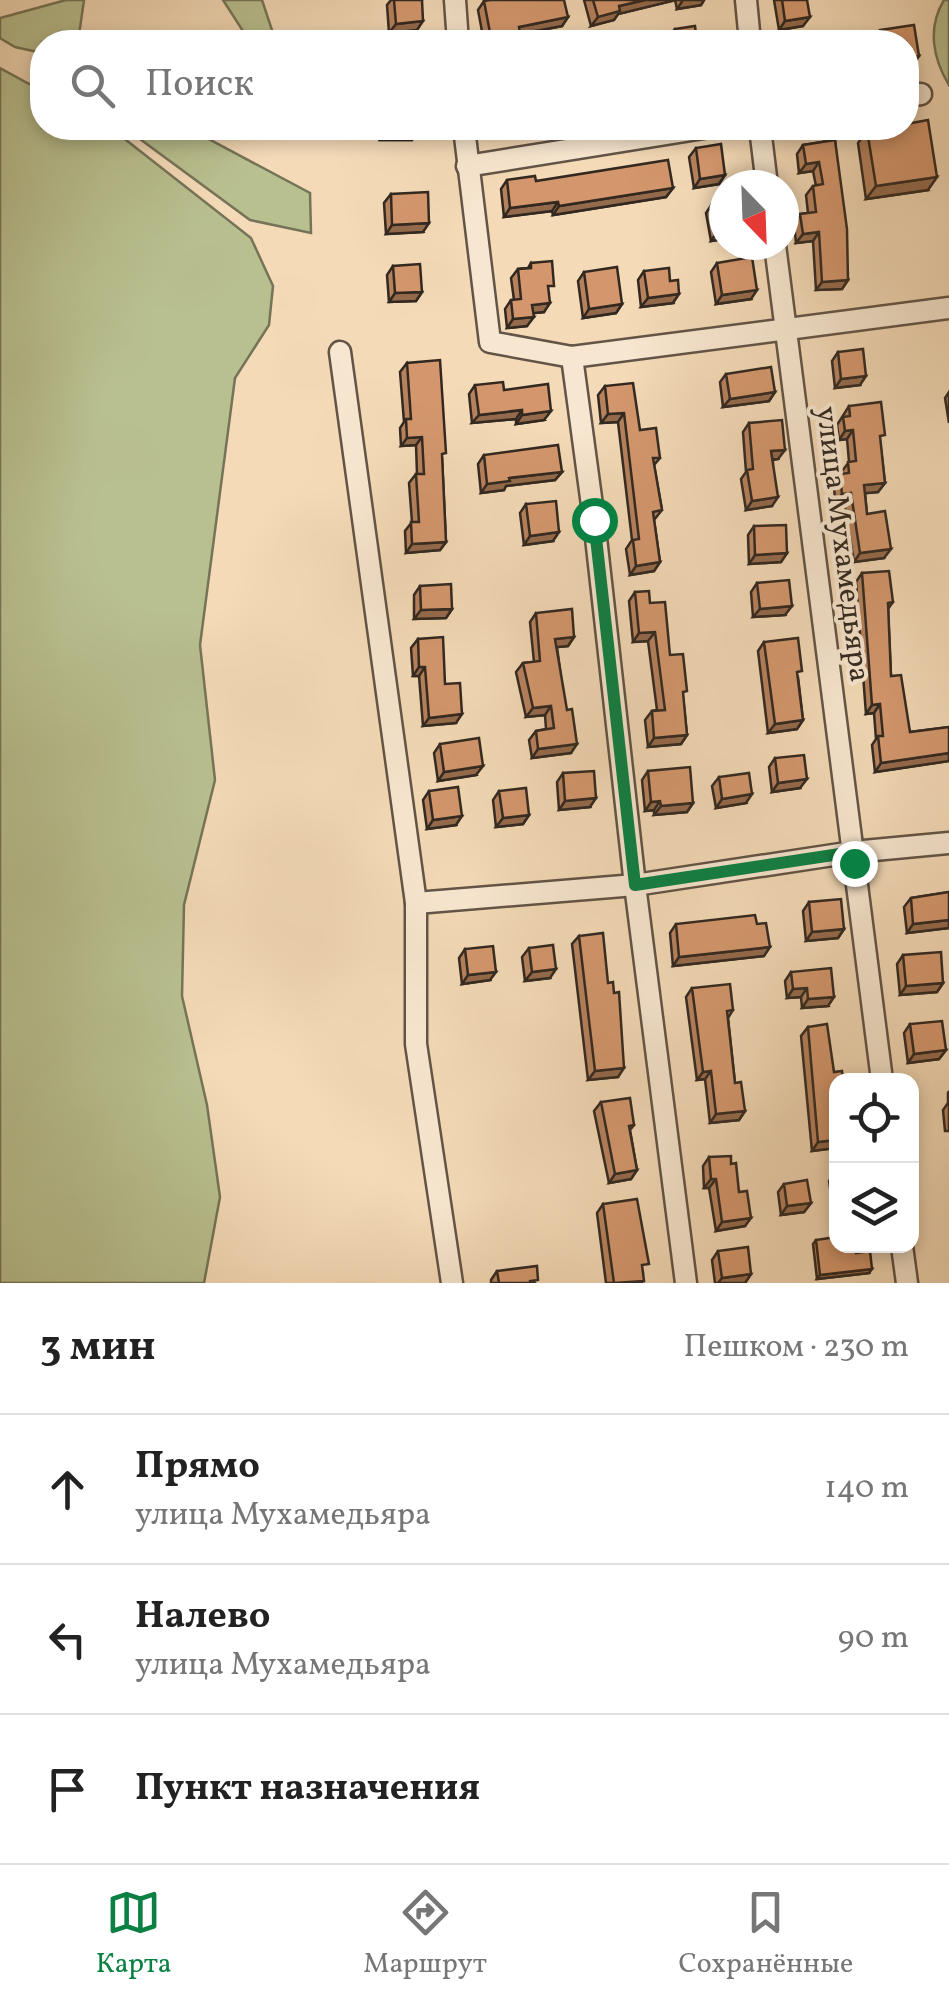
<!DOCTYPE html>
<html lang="ru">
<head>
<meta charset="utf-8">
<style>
	:root { --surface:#fff; --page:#f2f2f2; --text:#222; --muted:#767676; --line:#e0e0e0; --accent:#0b8043 }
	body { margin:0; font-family:Vollkorn,serif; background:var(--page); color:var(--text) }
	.controls { position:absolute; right:30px; bottom:30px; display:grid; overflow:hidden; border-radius:20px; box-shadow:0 5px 15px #0003 }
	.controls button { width:90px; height:90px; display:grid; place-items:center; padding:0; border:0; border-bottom:2px solid var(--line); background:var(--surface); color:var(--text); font:50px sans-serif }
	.compass { position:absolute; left:709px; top:170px; width:90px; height:90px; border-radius:50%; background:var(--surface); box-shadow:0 5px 15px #0003; rotate:157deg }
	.stop { position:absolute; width:30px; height:30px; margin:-22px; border:8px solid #0b8043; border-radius:50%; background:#fff }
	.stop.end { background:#0b8043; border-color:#fff; box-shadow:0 2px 10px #0008 }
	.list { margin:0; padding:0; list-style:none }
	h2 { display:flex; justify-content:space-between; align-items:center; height:130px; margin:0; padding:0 40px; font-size:42px }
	h2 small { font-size:32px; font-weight:400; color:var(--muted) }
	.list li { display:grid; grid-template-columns:65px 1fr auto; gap:30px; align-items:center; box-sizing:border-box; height:150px; padding:0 40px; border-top:2px solid var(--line) }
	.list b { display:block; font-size:38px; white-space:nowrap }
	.list p { margin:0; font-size:32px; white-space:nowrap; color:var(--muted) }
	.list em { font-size:32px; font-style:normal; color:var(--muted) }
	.icon { flex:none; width:55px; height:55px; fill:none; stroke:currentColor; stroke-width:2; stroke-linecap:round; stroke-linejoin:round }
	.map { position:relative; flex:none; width:949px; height:1283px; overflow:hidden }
	.search { position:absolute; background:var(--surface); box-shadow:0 5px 15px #0003; left:30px; right:30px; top:30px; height:110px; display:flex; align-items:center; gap:25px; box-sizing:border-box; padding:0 35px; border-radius:40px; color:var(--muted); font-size:38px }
	.sheet { height:580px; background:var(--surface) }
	nav { display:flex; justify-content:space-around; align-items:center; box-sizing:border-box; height:140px; border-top:2px solid var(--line); background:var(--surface); font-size:28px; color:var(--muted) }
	nav a { display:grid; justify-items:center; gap:5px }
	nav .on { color:var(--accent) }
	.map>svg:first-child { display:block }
	.green { fill:#b9c090; stroke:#767458; stroke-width:2.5 }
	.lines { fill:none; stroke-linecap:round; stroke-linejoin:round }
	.minor-casing { stroke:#625446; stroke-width:25 }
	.minor { stroke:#f8e7d0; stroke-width:20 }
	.wall { fill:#b6825e; stroke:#322820; stroke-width:2.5 }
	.shaded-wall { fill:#946a4c; stroke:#322820; stroke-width:2.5 }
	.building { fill:#d4976d; stroke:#322820; stroke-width:2.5 }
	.route { stroke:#0b8043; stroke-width:12 }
	.labels { text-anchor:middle; stroke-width:8; stroke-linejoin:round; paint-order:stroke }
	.street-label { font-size:30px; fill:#322820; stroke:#f8e7d0 }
</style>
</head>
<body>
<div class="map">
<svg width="949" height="1283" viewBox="0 0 949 1283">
	<rect width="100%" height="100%" fill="#f4dab7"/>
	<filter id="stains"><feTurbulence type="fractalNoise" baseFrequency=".002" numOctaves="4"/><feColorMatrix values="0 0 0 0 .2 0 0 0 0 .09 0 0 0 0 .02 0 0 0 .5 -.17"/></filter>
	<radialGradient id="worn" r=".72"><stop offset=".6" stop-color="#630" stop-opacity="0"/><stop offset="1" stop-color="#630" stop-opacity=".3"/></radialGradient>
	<g class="green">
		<path d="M66,0H84L78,42H42V53L15,47L0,38V18Z"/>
		<path d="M223,0H262L276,42H250Z"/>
		<path d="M944,0H949V85C933,59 927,28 944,0Z"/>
		<path d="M0,68L42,91V128L112,129L251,238L273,286L269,325L235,378L200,645L215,780L184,905L182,996L207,1105L220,1197L204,1283H0Z"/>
		<path d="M125,128H188L310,193L311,233L250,220Z"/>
	</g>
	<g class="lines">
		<g class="minor-casing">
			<g id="minor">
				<path d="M455,0L458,42"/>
				<path d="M746,0L750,42"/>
				<path d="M906,96L921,94"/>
				<path d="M464,128L490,342L572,357L949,308"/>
				<path d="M760,128L767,185"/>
				<path d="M467,166L704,128"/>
				<path d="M775,245L882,1080"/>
				<path d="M340,352L416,903V1044L452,1283"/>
				<path d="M572,357L594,520L635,885L686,1283"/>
				<path d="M416,903L635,885L853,852L949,843"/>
				<path d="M902,1246L907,1283"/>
			</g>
		</g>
		<use href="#minor" class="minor"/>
	</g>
	<g class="wall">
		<path d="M391,0H422L417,30L389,33L387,5Z"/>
		<path d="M584,0H704L701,5L677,9L675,0L618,14L614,20L591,26Z"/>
		<path d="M774,0H807L803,26L779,30Z"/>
		<path d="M484,1L568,17L562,26L520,34L514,42H484L478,10Z"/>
		<path d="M675,29L697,42H669L668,38Z"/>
		<path d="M380,128H418V131L412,140H380Z"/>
		<path d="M867,130L928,190L866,199L858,143Z"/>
		<path d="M835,140L848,280L842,289L816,290L813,241L796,243L794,223L800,214L808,213L806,195L813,186H816L813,171L799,173L797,154L803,145Z"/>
		<path d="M696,148L725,175L719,184L694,188L689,157Z"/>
		<path d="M507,180L536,181L673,188L666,197L553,215L552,211L504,217L501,189Z"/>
		<path d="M391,194L423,232L386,234L384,203Z"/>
		<path d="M724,202V239L711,241L706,213L712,204Z"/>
		<path d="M531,263L549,293L544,312L533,313L527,326L507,328L505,309L511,300H514L511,278L518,269L528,268Z"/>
		<path d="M717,263L751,299L716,304L711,272Z"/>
		<path d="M393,266L422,292L416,301L389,302L387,275Z"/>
		<path d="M644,271L673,303L641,307L638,280Z"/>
		<path d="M584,272L622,304L616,313L583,318L578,281Z"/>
		<path d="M838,352L860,385L835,388L832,361Z"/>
		<path d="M407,363L442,458L446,542L440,550L406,553L405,531L412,522L409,483L416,474H417L416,445L401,446L400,428L404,422L400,372Z"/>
		<path d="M726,374L775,392L769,401L723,407L720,382Z"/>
		<path d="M475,385L504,390L544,420L516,424V419L472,423L469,394Z"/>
		<path d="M605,386L660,458L654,465L662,510L654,520L660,562L654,571L630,575L626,549L632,540L618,422L601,423L598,395Z"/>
		<path d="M949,392V423L945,398Z"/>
		<path d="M849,406L880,442L885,483L878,492L865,493L867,514L884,558L854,562L844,502L836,503L833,483L849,462L847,439L839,440L837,425Z"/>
		<path d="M749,423L778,459L773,460L772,506L746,510L741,479L746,472L743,432Z"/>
		<path d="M484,455L562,472L555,480L506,486L504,490L481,493L478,464Z"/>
		<path d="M526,504L553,541L524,545L520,513Z"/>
		<path d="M754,526L787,553L781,562L749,564L748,535Z"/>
		<path d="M862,573L893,602L888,609L891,676L910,732L949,727V761L875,772L872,745L876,739L874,713L866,714L856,582Z"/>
		<path d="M757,583L785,615L753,617L751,592Z"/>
		<path d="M420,586L452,609L446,618L414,619V595Z"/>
		<path d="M635,592L650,603L683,697L687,735L681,744L648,747L645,720L652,711L657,710L648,641L633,642L629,601Z"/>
		<path d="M536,613L574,637L568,646L557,647L571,753L532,758L529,740L536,731L546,729L545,715L526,717L516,672L523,663L534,662L530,622Z"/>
		<path d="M418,639L445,684L456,723L423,726L419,676H413L411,648Z"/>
		<path d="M764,642L798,677L803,720L797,729L768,733L758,651Z"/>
		<path d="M440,744L476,775L438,781L434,753Z"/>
		<path d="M775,758L800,788L772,792L769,767Z"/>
		<path d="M648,771L693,803L687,812L654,815V810L645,811L642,780Z"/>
		<path d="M563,773L590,807L559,810L557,782Z"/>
		<path d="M719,777L746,803L716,808L712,786Z"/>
		<path d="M429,791L456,825L427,829L423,800Z"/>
		<path d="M499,791L529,815L523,824L496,827L493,800Z"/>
		<path d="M949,892V928L907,933L904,907L911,898Z"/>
		<path d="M809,902L844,929L838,938L806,941L803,911Z"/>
		<path d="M676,924L764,956L673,966L670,933Z"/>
		<path d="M579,936L618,1077L588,1080L572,944Z"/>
		<path d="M529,948L550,978L525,981L522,957Z"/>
		<path d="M465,949L490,980L462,984L459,958Z"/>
		<path d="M903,955L943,983L937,992L900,995L897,964Z"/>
		<path d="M791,972L828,1006L802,1008L801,997L787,998L785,981Z"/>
		<path d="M692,988L733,1010L728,1018L735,1083L745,1111L739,1120L710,1123L705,1079L697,1080L686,997Z"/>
		<path d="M910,1024L946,1050L939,1059L908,1063L904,1033Z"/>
		<path d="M808,1027L834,1072L836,1148L812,1151L801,1036Z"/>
		<path d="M949,1091V1131H945L943,1110L948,1103V1093Z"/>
		<path d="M601,1102L634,1125L630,1130L637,1170L631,1179L609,1183L594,1111Z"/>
		<path d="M709,1157L739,1192L745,1226L716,1231L709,1188H704L703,1166Z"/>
		<path d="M835,1172L836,1213L834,1214L829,1181Z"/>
		<path d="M784,1184L811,1203L804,1212L781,1215L778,1192Z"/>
		<path d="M603,1204L643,1273L642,1283H606L597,1213Z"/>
		<path d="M816,1240L856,1253L869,1273L817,1279L813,1244Z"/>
		<path d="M718,1251L751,1274L745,1283H715L712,1260Z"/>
		<path d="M497,1271L536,1283H491V1280Z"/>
	</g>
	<g class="shaded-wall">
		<path d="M645,0H676L618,14L614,20L591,26L598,17L619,6Z"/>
		<path d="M683,0H704L701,5L677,9Z"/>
		<path d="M568,17L562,26L520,34L514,42H488L491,38L519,27Z"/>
		<path d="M810,17L803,26L779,30L785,21Z"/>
		<path d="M423,21L417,30L389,33L396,24Z"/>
		<path d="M919,56L913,65L906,66V58Z"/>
		<path d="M386,131H418L412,140H380Z"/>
		<path d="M819,162L813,171L799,173L806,164Z"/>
		<path d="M725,175L719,184L694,188L700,179Z"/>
		<path d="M937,177L928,190L866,199L876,186Z"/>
		<path d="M673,188L666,197L553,215L559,206Z"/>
		<path d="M558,202L552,211L504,217L510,208Z"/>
		<path d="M429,223L423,232L386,234L392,225Z"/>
		<path d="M724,231V239L711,241L717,232Z"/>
		<path d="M819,232L813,241L796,243L803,234Z"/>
		<path d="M848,280L842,289L816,290L822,282Z"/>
		<path d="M757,290L751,299L716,304L722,295Z"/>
		<path d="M422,292L416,301L389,302L395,293Z"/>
		<path d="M679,294L673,303L641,307L648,298Z"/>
		<path d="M550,303L544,312L526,314L532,305Z"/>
		<path d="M622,304L616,313L583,318L589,309Z"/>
		<path d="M534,317L527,326L507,328L513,319Z"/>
		<path d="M866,376L860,385L835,388L841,379Z"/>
		<path d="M775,392L769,401L723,407L730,399Z"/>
		<path d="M522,410L516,419L472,423L479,415Z"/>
		<path d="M551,411L544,420L516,424L522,415Z"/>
		<path d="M624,413L618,422L601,423L608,414Z"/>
		<path d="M853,430L847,439L839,440L845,431Z"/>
		<path d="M422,437L416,445L401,446L407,438Z"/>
		<path d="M785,450L778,459L765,460L771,451Z"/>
		<path d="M562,472L555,480L506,486L504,490L481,493L487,484L509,478Z"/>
		<path d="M885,483L878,492L858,494L864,485Z"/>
		<path d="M851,493L844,502L836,503L842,494Z"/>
		<path d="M778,497L772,506L746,510L752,501Z"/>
		<path d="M559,532L553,541L524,545L530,536Z"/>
		<path d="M446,542L440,550L406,553L412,544Z"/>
		<path d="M891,549L884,558L854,562L860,553Z"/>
		<path d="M787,553L781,562L749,564L755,555Z"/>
		<path d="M660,562L654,571L630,575L636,566Z"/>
		<path d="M792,606L785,615L753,617L760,609Z"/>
		<path d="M452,609L446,618L414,619L421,610Z"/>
		<path d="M655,632L648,641L633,642L639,633Z"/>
		<path d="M574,637L568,646L549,648L555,639Z"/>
		<path d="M419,667H425L419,676H413Z"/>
		<path d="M880,704L874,713L866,714L872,705Z"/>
		<path d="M551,706L545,715L526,717L533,708Z"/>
		<path d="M462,714L456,723L423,726L429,718Z"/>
		<path d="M803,720L797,729L768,733L775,724Z"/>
		<path d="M687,735L681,744L648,747L654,738Z"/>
		<path d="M577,744L571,753L532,758L538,749Z"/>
		<path d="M949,753V761L875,772L881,763Z"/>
		<path d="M483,766L476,775L438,781L444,772Z"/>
		<path d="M807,779L800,788L772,792L778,783Z"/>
		<path d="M752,794L746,803L716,808L722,799Z"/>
		<path d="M596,798L590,807L559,810L565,801Z"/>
		<path d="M660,801L654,810L645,811L651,802Z"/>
		<path d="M693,803L687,812L654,815L661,806Z"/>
		<path d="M529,815L523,824L496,827L503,818Z"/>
		<path d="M462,816L456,825L427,829L433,820Z"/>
		<path d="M949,920V928L907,933L913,924Z"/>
		<path d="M844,929L838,938L806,941L812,932Z"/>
		<path d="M770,947L764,956L673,966L679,957Z"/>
		<path d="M556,969L550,978L525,981L532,972Z"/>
		<path d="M496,972L490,980L462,984L468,975Z"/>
		<path d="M943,983L937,992L900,995L906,986Z"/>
		<path d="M807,988L801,997L787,998L793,989Z"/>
		<path d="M834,997L828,1006L802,1008L808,999Z"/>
		<path d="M946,1050L939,1059L908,1063L914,1054Z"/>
		<path d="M624,1068L618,1077L588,1080L595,1071Z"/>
		<path d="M711,1071L705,1079L697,1080L703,1072Z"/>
		<path d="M745,1111L739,1120L710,1123L716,1114Z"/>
		<path d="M836,1140V1148L812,1151L818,1142Z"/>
		<path d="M637,1170L631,1179L609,1183L615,1174Z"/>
		<path d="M711,1179H716L709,1188H704Z"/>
		<path d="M811,1203L804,1212L781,1215L787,1206Z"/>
		<path d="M751,1218L745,1226L716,1231L722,1222Z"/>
		<path d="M872,1269L869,1273L817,1279L820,1275Z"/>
		<path d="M751,1274L745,1283H718L722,1278Z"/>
	</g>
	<g class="building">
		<path d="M394,0H422L423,21L396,24Z"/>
		<path d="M491,0H564L568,17L519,27L520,33L491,38L484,1Z"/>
		<path d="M593,0H645L619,6L620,11L598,17Z"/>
		<path d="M782,0H807L810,17L785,21Z"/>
		<path d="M914,25L919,56L906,58V42H840L881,37L880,30Z"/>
		<path d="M695,26L697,42H677L675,29Z"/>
		<path d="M928,120L937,177L876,186L867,130L883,128H906V124Z"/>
		<rect x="386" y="128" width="32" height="3"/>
		<path d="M835,140L847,229L848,280L822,282L819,232L803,234L800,214L816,212L813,186L823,184L819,162L806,164L803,145Z"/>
		<path d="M721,144L725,175L700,179L696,148Z"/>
		<path d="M668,160L673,188L559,206L558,202L510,208L507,180L535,176L536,181Z"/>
		<path d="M428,192L429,223L392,225L391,194Z"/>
		<path d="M724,202V231L717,232L712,204Z"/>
		<path d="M752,257L757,290L722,295L717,263Z"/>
		<path d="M552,261L554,286H548L550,303L532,305L534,317L513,319L511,300L521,299L518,269L531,268V263Z"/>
		<path d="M420,264L422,292L395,293L393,266Z"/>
		<path d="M617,267L622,304L589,309L584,272Z"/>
		<path d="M669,268L670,281L678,280L679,294L648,298L644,271Z"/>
		<path d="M863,349L866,376L841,379L838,352Z"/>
		<path d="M440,360L446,453L442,454L446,542L412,544L411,522H419L416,474H424L422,437L407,438L406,419H411L407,363Z"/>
		<path d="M771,367L775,392L730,399L726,374Z"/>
		<path d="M503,382L504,390L548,384L551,411L522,415V410L479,415L475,385Z"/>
		<path d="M633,383L640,430L656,428L660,458H653L662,510L653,512L660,562L636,566L633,540L639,539L624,413L608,414L605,386Z"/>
		<path d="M881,402L885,435L880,436L885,483L864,485L867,514L885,511L891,549L860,553L851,493L842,494L840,474L849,473L848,462L856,461L853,430L845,431L843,417L850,416L849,406Z"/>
		<path d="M782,420L785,450L771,451L778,497L752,501L747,470L753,469L749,423Z"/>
		<path d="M558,445L562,472L509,478L510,481L487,484L484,455Z"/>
		<path d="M556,501L559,532L530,536L526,504Z"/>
		<path d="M786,525L787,553L755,555L754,526Z"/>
		<path d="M889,571L893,602L888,603L891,676L901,675L910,732L949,727V753L881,763L878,736H883L880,704L872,705L862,573Z"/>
		<path d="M789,580L792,606L760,609L757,583Z"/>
		<path d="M451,584L452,609L421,610L420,586Z"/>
		<path d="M649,591L650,603L665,602L670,655L683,654L687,691L683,692L687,735L654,738L652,711L665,710L655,632L639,633L635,592Z"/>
		<path d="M572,609L574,637L555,639L567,710L572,709L577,744L538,749L536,731L554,728L551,706L533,708L523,663L540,661L536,613Z"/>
		<path d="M443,637L445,684L460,683L462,714L429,718L425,667H419L418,639Z"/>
		<path d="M798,638L802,671L797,672L803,720L775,724L764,642Z"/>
		<path d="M479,738L483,766L444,772L440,744Z"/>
		<path d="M804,755L807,779L778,783L775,758Z"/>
		<path d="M690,767L693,803L661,806L660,801L651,802L648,771Z"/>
		<path d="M594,771L596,798L565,801L563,773Z"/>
		<path d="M749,773L752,794L722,799L719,777Z"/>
		<path d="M458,787L462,816L433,820L429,791Z"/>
		<path d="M526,788L529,815L503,818L499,791Z"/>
		<path d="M949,892V920L913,924L911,898Z"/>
		<path d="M841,899L844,929L812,932L809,902Z"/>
		<path d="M755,915L757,924L766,923L770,947L679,957L676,924Z"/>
		<path d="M603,933L608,983L613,982L614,993L619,992L624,1068L595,1071L579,936Z"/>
		<path d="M553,945L556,969L532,972L529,948Z"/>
		<path d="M493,946L496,972L468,975L465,949Z"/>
		<path d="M941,952L943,983L906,986L903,955Z"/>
		<path d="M831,968L834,997L808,999L807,988L793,989L791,972Z"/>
		<path d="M730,984L733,1010L727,1011L735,1083L741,1082L745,1111L716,1114L711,1071L703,1072L692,988Z"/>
		<path d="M942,1021L946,1050L914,1054L910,1024Z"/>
		<path d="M827,1024L834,1072L842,1071L843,1080H836V1140L818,1142L808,1027Z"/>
		<path d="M630,1098L634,1125L629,1126L637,1170L615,1174L601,1102Z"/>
		<path d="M731,1156V1164L736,1163L739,1192L747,1191L751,1218L722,1222L716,1179H711L709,1157Z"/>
		<path d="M807,1180L811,1203L787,1206L784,1184Z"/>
		<path d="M637,1199L649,1264L642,1265L644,1281L614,1283L603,1204Z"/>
		<path d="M836,1237V1246H855L856,1253L870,1251L872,1269L820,1275L816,1240Z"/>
		<path d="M748,1247L751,1274L722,1278L718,1251Z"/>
		<path d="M537,1266L538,1280L530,1281V1283H499L497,1271Z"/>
	</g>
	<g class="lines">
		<path class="route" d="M594,520L635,885L853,852L854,863"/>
	</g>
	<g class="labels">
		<g class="street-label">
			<text transform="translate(844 544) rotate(83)" y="10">улица Мухамедьяра</text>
		</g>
	</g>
	<rect width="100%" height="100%" filter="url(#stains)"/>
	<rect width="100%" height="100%" fill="url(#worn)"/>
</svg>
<div class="controls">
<button><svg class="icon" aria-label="locate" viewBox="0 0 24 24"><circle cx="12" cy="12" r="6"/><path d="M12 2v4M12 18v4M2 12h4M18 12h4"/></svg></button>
<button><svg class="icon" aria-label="layers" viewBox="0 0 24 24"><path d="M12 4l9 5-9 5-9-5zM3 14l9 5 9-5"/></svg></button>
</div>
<svg class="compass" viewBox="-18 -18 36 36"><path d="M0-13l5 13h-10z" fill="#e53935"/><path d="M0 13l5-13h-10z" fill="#767676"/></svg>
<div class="stop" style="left:594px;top:520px"></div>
<div class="stop end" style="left:854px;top:863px"></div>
<div class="search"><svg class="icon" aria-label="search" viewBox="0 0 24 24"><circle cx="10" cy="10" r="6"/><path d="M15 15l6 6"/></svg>Поиск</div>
</div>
<section class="sheet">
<h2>3 мин<small>Пешком · 230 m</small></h2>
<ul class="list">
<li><svg class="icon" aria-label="ahead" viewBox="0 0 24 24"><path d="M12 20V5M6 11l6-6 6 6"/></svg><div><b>Прямо</b><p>улица Мухамедьяра</p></div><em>140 m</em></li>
<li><svg class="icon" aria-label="left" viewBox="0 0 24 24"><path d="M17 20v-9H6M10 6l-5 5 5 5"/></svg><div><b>Налево</b><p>улица Мухамедьяра</p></div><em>90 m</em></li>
<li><svg class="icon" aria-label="arrive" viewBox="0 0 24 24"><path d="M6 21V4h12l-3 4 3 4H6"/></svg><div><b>Пункт назначения</b></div></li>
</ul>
</section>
<nav>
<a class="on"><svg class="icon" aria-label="map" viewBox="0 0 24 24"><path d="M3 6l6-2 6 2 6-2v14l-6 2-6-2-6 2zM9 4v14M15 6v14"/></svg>Карта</a>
<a><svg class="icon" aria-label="directions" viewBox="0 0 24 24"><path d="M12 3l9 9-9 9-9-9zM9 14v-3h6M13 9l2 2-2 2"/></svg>Маршрут</a>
<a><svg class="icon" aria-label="saved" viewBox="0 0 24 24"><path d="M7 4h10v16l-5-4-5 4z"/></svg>Сохранённые</a>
</nav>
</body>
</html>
